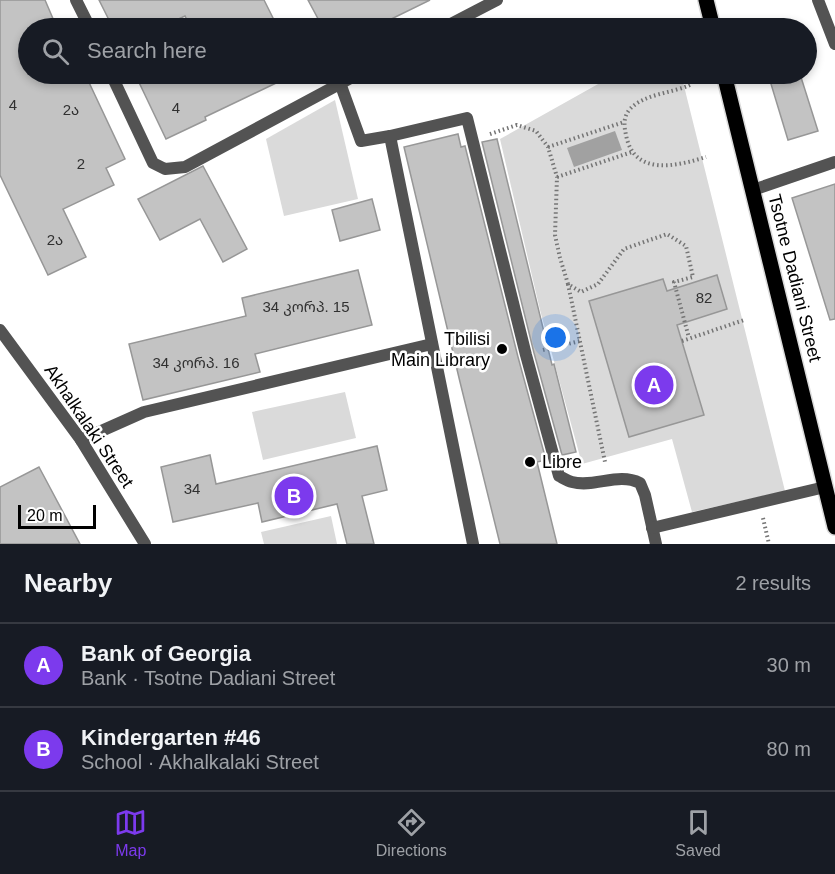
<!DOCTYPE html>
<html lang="en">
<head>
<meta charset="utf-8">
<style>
	:root { --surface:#171b24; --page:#242831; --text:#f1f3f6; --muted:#9ea1a6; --line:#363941; --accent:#7c3aed }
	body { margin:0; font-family:Arial,"Noto Sans Georgian",sans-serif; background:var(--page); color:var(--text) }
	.scale { position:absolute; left:18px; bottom:15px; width:78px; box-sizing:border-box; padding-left:6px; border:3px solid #000; border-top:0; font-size:16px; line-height:21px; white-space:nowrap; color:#000; -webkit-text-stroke:4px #fff; paint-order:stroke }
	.you { position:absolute; left:556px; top:338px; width:21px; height:21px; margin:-15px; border:4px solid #fff; border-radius:50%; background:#1a73e8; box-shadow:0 0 0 9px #1a73e833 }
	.badge { display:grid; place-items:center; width:39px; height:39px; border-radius:50%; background:var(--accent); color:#fff; font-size:20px; font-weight:700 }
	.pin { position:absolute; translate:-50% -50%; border:3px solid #fff; box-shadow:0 2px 6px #0006 }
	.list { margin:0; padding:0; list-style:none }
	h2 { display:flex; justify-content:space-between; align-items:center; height:78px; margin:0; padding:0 24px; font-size:26px }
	h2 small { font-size:20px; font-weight:400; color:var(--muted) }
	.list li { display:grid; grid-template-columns:39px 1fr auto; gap:18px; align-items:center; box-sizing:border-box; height:84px; padding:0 24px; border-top:2px solid var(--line) }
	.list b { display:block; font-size:22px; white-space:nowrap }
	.list p { margin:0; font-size:20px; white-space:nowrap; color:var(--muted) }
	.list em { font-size:20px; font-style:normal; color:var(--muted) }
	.icon { flex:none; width:33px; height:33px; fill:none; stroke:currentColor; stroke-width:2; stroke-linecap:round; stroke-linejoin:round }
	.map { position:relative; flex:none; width:835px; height:544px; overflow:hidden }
	.search { position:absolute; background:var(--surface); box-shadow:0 3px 9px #0003; left:18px; right:18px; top:18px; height:66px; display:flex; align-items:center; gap:15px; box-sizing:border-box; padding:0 21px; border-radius:33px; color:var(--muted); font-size:22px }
	.sheet { height:246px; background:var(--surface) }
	nav { display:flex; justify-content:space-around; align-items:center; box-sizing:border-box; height:84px; border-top:2px solid var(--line); background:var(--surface); font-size:16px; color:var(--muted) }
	nav a { display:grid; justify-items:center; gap:3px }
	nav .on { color:var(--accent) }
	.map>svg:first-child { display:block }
	.green { fill:#dadada }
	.water { fill:#a1a1a1 }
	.building { fill:#c3c3c3; stroke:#979797; stroke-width:1.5 }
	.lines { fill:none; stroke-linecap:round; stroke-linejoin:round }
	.primary-casing { stroke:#dbdbdb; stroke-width:18 }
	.path { stroke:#757575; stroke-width:4; stroke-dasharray:1.5 3; stroke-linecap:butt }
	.service { stroke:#535353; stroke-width:12 }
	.minor { stroke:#535353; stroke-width:12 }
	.tertiary { stroke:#535353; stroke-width:12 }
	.primary { stroke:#000; stroke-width:15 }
	.poi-dot { fill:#000; stroke:#fff; stroke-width:2 }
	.labels { text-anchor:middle; stroke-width:5; stroke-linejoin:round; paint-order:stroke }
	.number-label { font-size:15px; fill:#313131 }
	.street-label { font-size:18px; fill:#000; stroke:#fff }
	.poi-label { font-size:18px; fill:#000; stroke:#fff; text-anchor:end }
</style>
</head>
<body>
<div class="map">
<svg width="835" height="544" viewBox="0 0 835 544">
	<rect width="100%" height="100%" fill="#fff"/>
	<g class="green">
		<path d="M616,74H681L785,491L692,512L672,439L582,464L540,310L500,139Z"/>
		<path d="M335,100L358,199L284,216L266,139Z"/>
		<path d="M345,392L356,438L263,460L252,412Z"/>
		<path d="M331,516L337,544H264L261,532Z"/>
	</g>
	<path class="water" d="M615,131L622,150L574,167L567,148Z"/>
	<g class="building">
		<path d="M0,0H45L57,28H28V74H85L125,159L106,168L114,185L63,209L86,257L48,275L0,175Z"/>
		<path d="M99,0H264L278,28H191L185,16L159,28H113Z"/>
		<path d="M308,0H430L373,28H323Z"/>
		<path d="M135,74H295L205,117L206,120L166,139Z"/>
		<path d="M768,74H800L818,131L788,140Z"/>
		<path d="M458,134L461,147L465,146L518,357L546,460L537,462L557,544H500L460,382L404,147Z"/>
		<path d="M497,139L552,365L554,364L576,452L562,455L534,353L482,142Z"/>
		<path d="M203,166L247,249L223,262L200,219L160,240L138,199Z"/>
		<path d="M835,184V319L830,320L792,198Z"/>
		<path d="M372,199L380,230L340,241L332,210Z"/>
		<path d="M358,270L372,325L255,354L260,372L143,400L129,344L246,316L242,298Z"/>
		<path d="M717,275L727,309L677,325L704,415L629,437L589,301L663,279L667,291Z"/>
		<path d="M377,446L387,490L362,496L374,544H347L337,504L262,522L258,503L173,522L161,467L210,455L216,484Z"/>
		<path d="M39,467L80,544H0V487Z"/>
	</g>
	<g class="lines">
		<g class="primary-casing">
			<g id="primary">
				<path d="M706,0L713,28"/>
				<path d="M724,74L835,527"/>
			</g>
		</g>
		<g class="path">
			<path d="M690,85C672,93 644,94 630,109C623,117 624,126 626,135C634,177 677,166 706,157"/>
			<path d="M490,134L517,125L536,131L548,147L557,177L555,235L560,258L568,284L581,292L598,284L624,249L667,234L686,246L693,277L674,282L689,338"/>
			<path d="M548,147L624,122"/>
			<path d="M557,177L632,152"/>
			<path d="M568,284L605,462"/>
			<path d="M682,341L744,320"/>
			<path d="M543,350L580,341"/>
			<path d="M763,518L769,544"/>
		</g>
		<g class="service">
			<path d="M340,83L361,141L390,136L473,544"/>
			<path d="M390,136L467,118L526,355L559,476C563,478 568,481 572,482C595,488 618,472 640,483L645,495L656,544"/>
			<path d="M81,440L144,412L432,344"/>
			<path d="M652,528L825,487"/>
		</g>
		<g class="minor">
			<path d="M76,0L90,28"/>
			<path d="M443,28L497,0"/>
			<path d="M111,74L153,163L165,169L185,167L358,74"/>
			<path d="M753,190L835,162"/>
			<path d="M0,330L81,440L145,544"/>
		</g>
		<path class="tertiary" d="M818,0L835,44"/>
		<use href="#primary" class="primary"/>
	</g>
	<g class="poi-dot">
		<circle cx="502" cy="349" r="6"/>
		<circle cx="530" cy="462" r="6"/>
	</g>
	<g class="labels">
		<g class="number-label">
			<text x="13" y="110">4</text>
			<text x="176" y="113">4</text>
			<text x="71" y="115">2ა</text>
			<text x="81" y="169">2</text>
			<text x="55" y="245">2ა</text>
			<text x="704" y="303">82</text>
			<text x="306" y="312">34 კორპ. 15</text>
			<text x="196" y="368">34 კორპ. 16</text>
			<text x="192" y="494">34</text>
		</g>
		<g class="street-label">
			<text transform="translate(795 278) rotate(76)" y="6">Tsotne Dadiani Street</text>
			<text transform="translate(89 426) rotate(56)" y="6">Akhalkalaki Street</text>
		</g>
		<g class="poi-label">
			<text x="490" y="345">Tbilisi<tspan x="490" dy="21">Main Library</tspan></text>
			<text x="542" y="468" text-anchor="start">Libre</text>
		</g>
	</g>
</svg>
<div class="scale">20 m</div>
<div class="you"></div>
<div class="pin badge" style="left:654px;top:385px">A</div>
<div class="pin badge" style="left:294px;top:496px">B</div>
<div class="search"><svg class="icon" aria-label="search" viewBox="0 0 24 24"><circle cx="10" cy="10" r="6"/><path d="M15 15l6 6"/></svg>Search here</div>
</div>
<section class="sheet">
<h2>Nearby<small>2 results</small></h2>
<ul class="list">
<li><span class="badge">A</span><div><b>Bank of Georgia</b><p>Bank · Tsotne Dadiani Street</p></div><em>30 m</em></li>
<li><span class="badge">B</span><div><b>Kindergarten #46</b><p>School · Akhalkalaki Street</p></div><em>80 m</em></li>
</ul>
</section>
<nav>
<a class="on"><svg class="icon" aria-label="map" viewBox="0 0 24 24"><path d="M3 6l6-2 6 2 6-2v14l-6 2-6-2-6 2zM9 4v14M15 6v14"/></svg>Map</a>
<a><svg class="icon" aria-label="directions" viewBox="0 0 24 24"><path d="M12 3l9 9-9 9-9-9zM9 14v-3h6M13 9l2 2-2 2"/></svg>Directions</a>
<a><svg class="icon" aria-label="saved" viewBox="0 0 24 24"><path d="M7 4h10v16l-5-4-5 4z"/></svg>Saved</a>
</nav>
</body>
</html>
